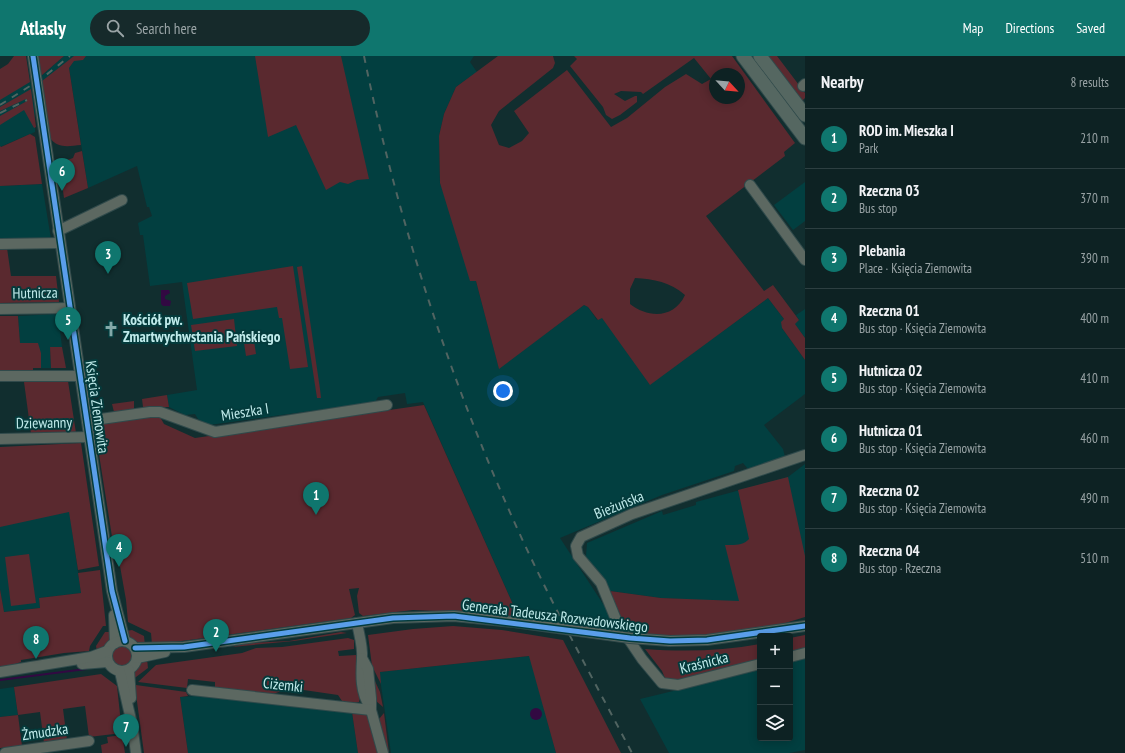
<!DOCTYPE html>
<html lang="en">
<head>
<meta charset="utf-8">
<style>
	:root { --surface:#0d2223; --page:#162a2b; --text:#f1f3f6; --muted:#9aa4a6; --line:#2d3f41; --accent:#0f766e }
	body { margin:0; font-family:"PT Sans Narrow",sans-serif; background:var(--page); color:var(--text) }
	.controls { position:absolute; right:12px; bottom:12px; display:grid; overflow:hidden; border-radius:4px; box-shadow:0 2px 10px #0003 }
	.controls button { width:36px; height:36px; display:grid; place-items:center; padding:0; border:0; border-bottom:1px solid var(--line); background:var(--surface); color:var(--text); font:20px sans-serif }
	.compass { position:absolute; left:709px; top:12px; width:36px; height:36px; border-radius:50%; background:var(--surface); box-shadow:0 2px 10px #0003; rotate:116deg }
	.you { position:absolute; left:503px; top:335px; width:14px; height:14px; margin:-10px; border:3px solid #fff; border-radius:50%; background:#1a73e8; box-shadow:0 0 0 6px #1a73e833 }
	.badge { display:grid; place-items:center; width:26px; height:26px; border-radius:50%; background:var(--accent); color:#fff; font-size:13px; font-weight:700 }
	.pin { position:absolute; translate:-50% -33px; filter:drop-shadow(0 1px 2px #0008) }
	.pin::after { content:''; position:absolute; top:21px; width:14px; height:12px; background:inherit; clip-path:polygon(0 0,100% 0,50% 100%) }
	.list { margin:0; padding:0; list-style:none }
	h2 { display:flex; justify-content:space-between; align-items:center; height:52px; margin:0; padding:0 16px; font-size:17px }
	h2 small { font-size:13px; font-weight:400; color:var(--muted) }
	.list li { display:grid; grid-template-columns:26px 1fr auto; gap:12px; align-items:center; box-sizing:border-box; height:60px; padding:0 16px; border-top:1px solid var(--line) }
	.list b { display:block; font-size:15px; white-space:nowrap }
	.list p { margin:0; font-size:13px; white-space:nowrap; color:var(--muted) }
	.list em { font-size:13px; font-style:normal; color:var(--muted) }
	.icon { flex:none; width:22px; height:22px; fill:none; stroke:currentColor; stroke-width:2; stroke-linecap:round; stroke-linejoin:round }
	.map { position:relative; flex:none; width:805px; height:697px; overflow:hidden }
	header { display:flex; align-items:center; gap:24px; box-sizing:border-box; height:56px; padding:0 20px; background:var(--accent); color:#fff }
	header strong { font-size:19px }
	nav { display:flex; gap:22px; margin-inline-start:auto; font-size:14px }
	.search { width:280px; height:36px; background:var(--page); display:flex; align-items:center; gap:10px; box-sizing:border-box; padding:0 14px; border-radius:22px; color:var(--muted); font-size:15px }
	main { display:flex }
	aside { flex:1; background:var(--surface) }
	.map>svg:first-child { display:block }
	.built { fill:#023f40 }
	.green { fill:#5a292f; fill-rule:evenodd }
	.water { fill:#320942 }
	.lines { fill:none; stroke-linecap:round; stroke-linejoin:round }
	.stream { stroke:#320942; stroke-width:2 }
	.minor-casing { stroke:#304a4b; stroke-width:12 }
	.major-casing { stroke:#304a4b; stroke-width:15 }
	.minor { stroke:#5c6861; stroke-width:10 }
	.major { stroke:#556761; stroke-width:13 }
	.rail { stroke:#516461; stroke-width:2; stroke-dasharray:7 7; stroke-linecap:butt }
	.minor-bridge-casing { stroke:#304a4b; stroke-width:12; stroke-linecap:butt }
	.minor-bridge { stroke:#5c6861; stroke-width:10 }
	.cycleway-casing { stroke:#043b3c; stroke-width:8 }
	.cycleway { stroke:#5a9eea; stroke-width:5 }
	.labels { text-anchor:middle; stroke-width:4; stroke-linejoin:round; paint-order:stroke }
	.street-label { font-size:15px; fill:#c0ebeb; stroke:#043b3c }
	.poi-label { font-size:15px; font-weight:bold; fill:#c0ebeb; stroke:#043b3c; text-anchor:start }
</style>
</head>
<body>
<header>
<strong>Atlasly</strong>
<div class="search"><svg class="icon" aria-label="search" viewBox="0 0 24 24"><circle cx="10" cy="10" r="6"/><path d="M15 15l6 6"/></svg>Search here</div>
<nav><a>Map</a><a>Directions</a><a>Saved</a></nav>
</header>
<main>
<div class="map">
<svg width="805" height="697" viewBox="0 0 805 697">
	<rect width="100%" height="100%" fill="#112e2f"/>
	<g class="built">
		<path d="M26,0L35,54V76L0,91V17Z"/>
		<path d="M64,0H474L470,6L477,16L456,31L444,58L439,80L440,127L476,225L499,312L584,249L588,251L597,264L602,261L650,328L768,242L784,263L782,272L805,304V338L764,369L783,393L785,401L748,413L743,407L735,410L734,415L662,439L560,482L622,577L519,562L423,346L407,348L405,337L378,341L375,346L209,369L198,363L195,358L185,359L169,351L167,339L197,334L182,226L150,230L143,179H140L138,167L152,160L149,151H147L137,110L88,132L69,12L73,6L43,29L41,20Z"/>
		<path d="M805,126V165L793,174L774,149Z"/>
		<path d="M42,128L51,183L0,184V130Z"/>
		<path d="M805,253V282L794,268L799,264L796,259Z"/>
		<path d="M58,258L62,291L50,292L51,312H41V297L20,287L18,260Z"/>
		<path d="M60,389L81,537L39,542L40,552L4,556L0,533V391Z"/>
		<path d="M805,408V538L739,545H718L661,542L610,535L586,500L587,487L662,455L663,459L696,449V446L788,421Z"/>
		<path d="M530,600L556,697H391L379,616Z"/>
		<path d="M805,603V694L789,697H669L640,643L760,614V682H790V606Z"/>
		<path d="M14,631L18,659L0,661V633Z"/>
		<path d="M196,640L352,656L358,697H188L180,641Z"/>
	</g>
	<g class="green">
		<path d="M14,0H26L30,26L0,44V13L8,8Z"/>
		<path d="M39,0H64L41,20Z"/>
		<path d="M74,0H86L83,4L74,5L69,12L81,89C69,90 58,93 50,82L42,25Z"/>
		<path d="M255,0H341L369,123L357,124L348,128L340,126L326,134L296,69L268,81Z"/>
		<path d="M498,0H553L555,7L553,12L499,55L491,69L499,89L509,92L522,85L529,77L514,55L567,14L611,71L627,62L665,31L686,18L702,28L711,23L694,2L643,38L641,36L621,35L614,38L625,45L635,40H637V46L620,59L612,63L606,59L603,51L570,10L577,3L574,0H732L795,87L784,96L785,100L706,160L764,235L773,229L799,264L795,268L805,282V304L782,272L781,266L784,263L768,242L650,329L602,262L598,264L588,251L584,249L499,313L476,225H470L440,127L439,80L444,58L456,31ZM715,18H739V42H715ZM635,222C654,223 670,226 685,239C674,263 648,262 630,248V233Z"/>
		<path d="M768,0H777L805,37V42L803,44L805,49Z"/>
		<path d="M31,33L36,71L34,72L24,54L0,69V60L27,45L26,43L0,55V51Z"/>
		<path d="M30,78L35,81L42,128L0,130V90L1,91Z"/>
		<path d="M82,95L88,132L64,142L59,107L73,102L75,97Z"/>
		<path d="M0,192H7L11,220H56L59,246L0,247Z"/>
		<path d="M293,210L308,311L290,313L282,262H279L277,251L193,263L187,227Z"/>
		<path d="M302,210L320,333L321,342H317L297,211Z"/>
		<path d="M0,260H18L20,287H38L41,297V312H33V314H0Z"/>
		<path d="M234,263L237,290L195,295L191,269Z"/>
		<path d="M254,285L256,298L246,300L244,287Z"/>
		<path d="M50,291H62L66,312H51Z"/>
		<path d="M68,325L76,377L31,378L24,326Z"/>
		<path d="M167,339L169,351H143L142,343Z"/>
		<path d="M134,345V353L114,356L112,348Z"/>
		<path d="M424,349L519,562L461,556L413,554L363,560L359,557L357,540L359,532L349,533L355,559L351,562L152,589L151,577L128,566L126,544L117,493L113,487L95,373L96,370L101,369L100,366L159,359L164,368L195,382Z"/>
		<path d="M81,387L99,510L78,514L69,456L0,471V391Z"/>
		<path d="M788,421L805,500V561C783,568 760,575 737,578C700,583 663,580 626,577L622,569L610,535L661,542L739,545L725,489C734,489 743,490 749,483L738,434Z"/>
		<path d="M29,498L36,547L11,550L5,501Z"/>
		<path d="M100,514L106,570H103L90,590L89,595L64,597L21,604V606L0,613V533L4,556L40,552L39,542L81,537L78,517Z"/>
		<path d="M453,570L502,574L563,584L621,697H556L529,600L380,616L381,628L372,610L368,579L413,573Z"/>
		<path d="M132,574L144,580L145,590L133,585L126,575Z"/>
		<path d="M105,576H111C111,585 105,593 97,596L96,590Z"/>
		<path d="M341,576L347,577L294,585L232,591L246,587L289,585Z"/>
		<path d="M805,579V595L790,599V582Z"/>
		<path d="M348,582L354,584V593L338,595L339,600L356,599L361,638L359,646L344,648L338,639L290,632L273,638L215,633V626L188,623L187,632L138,626L156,609L242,597L256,592L282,591Z"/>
		<path d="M760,588V606L683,625H671L665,622L662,615L645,593C684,596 722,595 760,588Z"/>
		<circle cx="122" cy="600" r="10"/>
		<path d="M147,603L148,612L132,624C133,614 138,608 147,603Z"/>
		<path d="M101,618L117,630L122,677L89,681L85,650L63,653L67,684L44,687L40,656L18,659L22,690L0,692V661L18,659L14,631Z"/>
		<path d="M374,623L380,636L383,651L376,645Z"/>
		<path d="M136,629L186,636L188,640L180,641L188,697H144L135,631Z"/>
		<path d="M286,646L367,656L378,697H358L352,656L285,650Z"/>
		<path d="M384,657L389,697H387L379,663Z"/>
		<path d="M122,679L125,697H102L101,689L108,687L107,681Z"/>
	</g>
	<g class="water">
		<path d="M161,234H169L170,237L165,240V243L171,245L170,250H163L161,248Z"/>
		<circle cx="536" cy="658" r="6"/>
	</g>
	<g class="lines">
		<path class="stream" d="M0,624L86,613"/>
		<g class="minor-casing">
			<g id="minor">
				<path d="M33,0L112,535L125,585"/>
				<path d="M803,30L805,28"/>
				<path d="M750,129L805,204"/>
				<path d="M58,175L122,144"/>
				<path d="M0,188L60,187"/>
				<path d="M0,253L70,252"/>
				<path d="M0,320H80"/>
				<path d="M87,365L150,356H160L215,376L387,349"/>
				<path d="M0,383L89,381"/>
				<path d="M114,559L115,587"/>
				<path d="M357,567C359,578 363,591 362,602C361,619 360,636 370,651"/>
				<circle cx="122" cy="600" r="15"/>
				<path d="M670,585L707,584L805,570"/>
				<path d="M135,592L184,591L393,562L454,560L514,566"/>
				<path d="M790,601L805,597"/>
				<path d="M137,602L165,596"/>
				<path d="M362,602L368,613L371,642V654L383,697"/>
				<path d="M82,608L107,606"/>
				<path d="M760,608L678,629L662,627L642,603L617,566L601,527L578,500L576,490L581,481L632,458L805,399"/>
				<path d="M129,614L131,642"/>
				<path d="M0,616L91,601L107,595"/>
				<path d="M120,616L132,668L136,697"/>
				<path d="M192,634L371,654"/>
				<path d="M5,697L89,685"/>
			</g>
		</g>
		<g class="major-casing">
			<g id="major">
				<path d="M743,0L805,82"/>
				<path d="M760,0L805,59"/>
			</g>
		</g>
		<use href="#minor" class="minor"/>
		<use href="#major" class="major"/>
		<g class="rail">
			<path d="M364,0C397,162 449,322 517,472C552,549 593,623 632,697"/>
			<path d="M0,49L41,23L70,0"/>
			<path d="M0,57L27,44"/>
		</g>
		<g class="minor-bridge-casing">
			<path id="minor-bridge" d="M514,566L630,582L670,585"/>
		</g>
		<use href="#minor-bridge" class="minor-bridge"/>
		<g class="cycleway-casing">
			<g id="cycleway">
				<path d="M33,0L112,535L125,585"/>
				<path d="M135,592L184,591L393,562L454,560L630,582L670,585L707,584L805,570"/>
			</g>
		</g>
		<use href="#cycleway" class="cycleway"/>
	</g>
	<defs>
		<g id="church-bare" transform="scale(1.2)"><path d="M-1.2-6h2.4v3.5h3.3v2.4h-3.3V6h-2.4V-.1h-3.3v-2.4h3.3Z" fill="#83a9a9" stroke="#043b3c" stroke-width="2.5" paint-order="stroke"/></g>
	</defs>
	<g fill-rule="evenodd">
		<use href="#church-bare" x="111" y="273"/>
	</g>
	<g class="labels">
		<g class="street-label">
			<text transform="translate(35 237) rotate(-1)" y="5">Hutnicza</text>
			<text transform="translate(97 351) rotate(82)" y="5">Księcia Ziemowita</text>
			<text transform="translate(245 356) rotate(-9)" y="5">Mieszka I</text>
			<text transform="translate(44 367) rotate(-1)" y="5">Dziewanny</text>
			<text transform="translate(619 449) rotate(-22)" y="5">Bieżuńska</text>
			<text transform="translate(555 560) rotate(7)" y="5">Generała Tadeusza Rozwadowskiego</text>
			<text transform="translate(704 607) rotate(-14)" y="5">Kraśnicka</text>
			<text transform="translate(283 629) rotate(6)" y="5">Ciżemki</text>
			<text transform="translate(45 676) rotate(-8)" y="5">Żmudzka</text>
		</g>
		<g class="poi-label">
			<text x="123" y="269">Kościół pw.<tspan x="123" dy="17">Zmartwychwstania Pańskiego</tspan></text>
		</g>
	</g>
</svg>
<div class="controls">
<button>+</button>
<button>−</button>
<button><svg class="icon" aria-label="layers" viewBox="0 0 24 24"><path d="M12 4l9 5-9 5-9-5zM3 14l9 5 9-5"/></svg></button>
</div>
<svg class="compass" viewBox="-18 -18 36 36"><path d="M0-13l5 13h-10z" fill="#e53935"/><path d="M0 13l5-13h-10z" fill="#9aa4a6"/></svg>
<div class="you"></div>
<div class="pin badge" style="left:316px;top:459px">1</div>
<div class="pin badge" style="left:216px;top:596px">2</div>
<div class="pin badge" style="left:108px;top:218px">3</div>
<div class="pin badge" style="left:119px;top:511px">4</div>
<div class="pin badge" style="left:68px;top:284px">5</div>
<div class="pin badge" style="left:62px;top:135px">6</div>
<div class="pin badge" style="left:126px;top:691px">7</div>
<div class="pin badge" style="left:36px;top:603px">8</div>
</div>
<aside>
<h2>Nearby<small>8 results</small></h2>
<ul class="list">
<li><span class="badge">1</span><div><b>ROD im. Mieszka I</b><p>Park</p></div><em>210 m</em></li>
<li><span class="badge">2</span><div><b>Rzeczna 03</b><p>Bus stop</p></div><em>370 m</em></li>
<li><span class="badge">3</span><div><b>Plebania</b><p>Place · Księcia Ziemowita</p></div><em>390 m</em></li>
<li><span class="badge">4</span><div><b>Rzeczna 01</b><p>Bus stop · Księcia Ziemowita</p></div><em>400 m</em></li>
<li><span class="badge">5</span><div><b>Hutnicza 02</b><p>Bus stop · Księcia Ziemowita</p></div><em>410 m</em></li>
<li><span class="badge">6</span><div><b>Hutnicza 01</b><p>Bus stop · Księcia Ziemowita</p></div><em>460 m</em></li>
<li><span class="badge">7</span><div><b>Rzeczna 02</b><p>Bus stop · Księcia Ziemowita</p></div><em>490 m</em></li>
<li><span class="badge">8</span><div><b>Rzeczna 04</b><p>Bus stop · Rzeczna</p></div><em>510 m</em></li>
</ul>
</aside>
</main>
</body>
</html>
